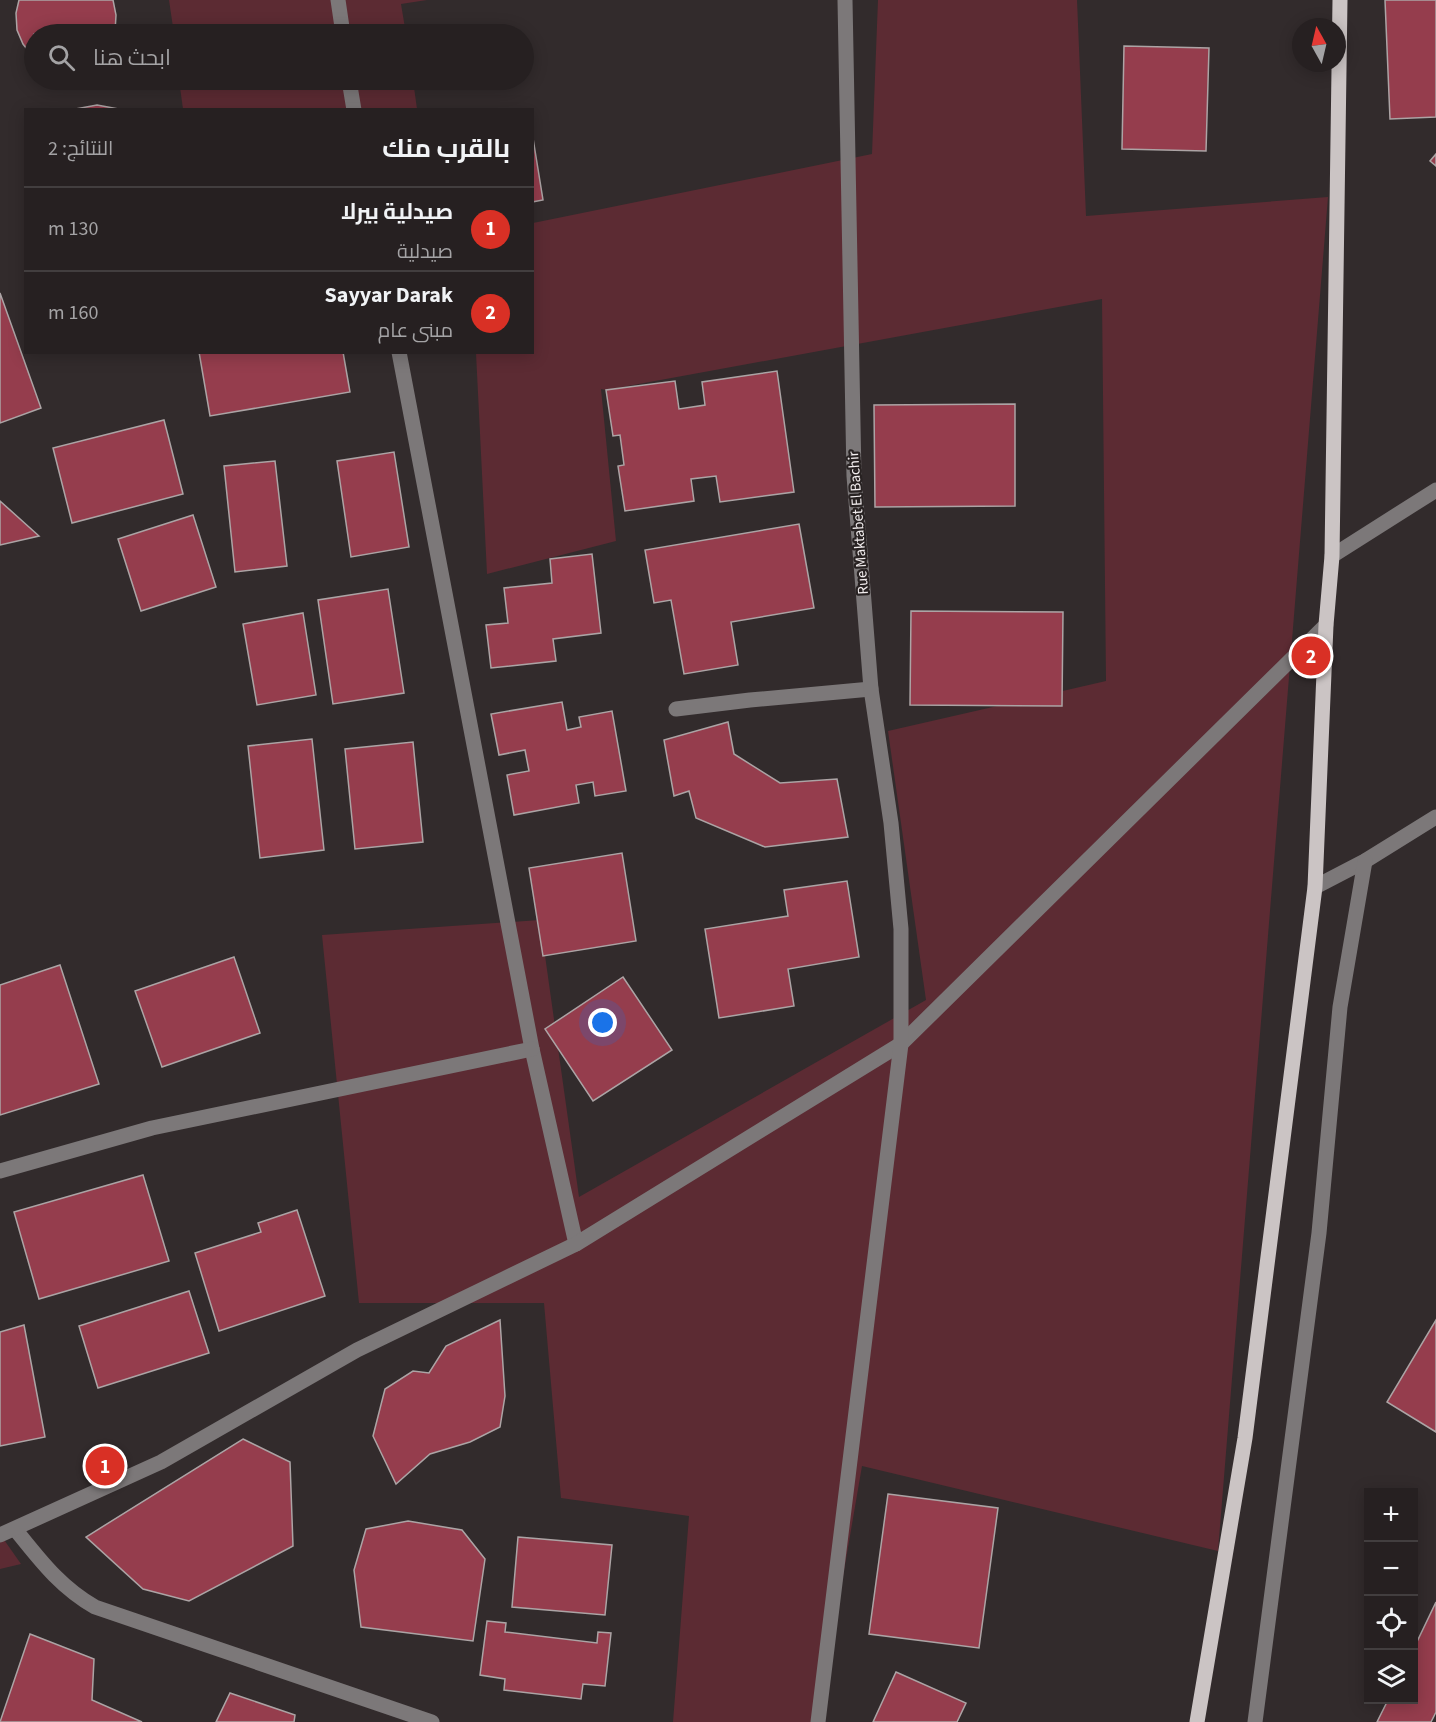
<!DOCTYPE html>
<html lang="ar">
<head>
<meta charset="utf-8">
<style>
	:root { --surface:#262021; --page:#322d2e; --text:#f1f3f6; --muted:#a4a3a5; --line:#423e3f; --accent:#d93025 }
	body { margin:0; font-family:"Source Sans 3",Cairo,sans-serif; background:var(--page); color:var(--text); direction:rtl }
	.controls { position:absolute; right:18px; bottom:18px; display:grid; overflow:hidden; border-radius:0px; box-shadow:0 3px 15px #0003 }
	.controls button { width:54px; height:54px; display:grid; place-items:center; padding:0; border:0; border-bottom:2px solid var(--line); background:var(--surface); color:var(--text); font:30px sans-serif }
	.compass { position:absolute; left:1292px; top:18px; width:54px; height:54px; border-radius:50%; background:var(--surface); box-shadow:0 3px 15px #0003; rotate:352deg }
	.you { position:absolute; left:603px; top:1023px; width:21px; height:21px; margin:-15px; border:4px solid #fff; border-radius:50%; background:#1a73e8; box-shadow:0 0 0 9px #1a73e833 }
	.badge { display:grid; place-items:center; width:39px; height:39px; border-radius:50%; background:var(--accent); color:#fff; font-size:20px; font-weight:700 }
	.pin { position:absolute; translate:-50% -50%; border:3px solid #fff; box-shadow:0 2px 6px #0006 }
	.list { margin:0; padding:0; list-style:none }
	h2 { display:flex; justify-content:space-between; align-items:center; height:78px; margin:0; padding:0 24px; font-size:26px }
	h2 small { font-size:20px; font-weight:400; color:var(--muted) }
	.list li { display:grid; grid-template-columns:39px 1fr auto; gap:18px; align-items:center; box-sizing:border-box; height:84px; padding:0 24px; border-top:2px solid var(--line) }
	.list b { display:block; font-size:22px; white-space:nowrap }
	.list p { margin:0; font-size:20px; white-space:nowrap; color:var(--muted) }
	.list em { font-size:20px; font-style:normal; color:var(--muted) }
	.icon { flex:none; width:33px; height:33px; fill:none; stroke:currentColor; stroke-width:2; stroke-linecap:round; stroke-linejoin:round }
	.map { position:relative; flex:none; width:1436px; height:1722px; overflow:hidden; direction:ltr }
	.search { position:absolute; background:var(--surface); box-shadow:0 3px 15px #0003; left:24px; top:24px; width:510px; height:66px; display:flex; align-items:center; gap:15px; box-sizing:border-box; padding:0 21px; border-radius:33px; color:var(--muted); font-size:22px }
	.panel { position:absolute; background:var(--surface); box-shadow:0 3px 15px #0003; left:24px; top:108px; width:510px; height:246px; border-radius:0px; direction:rtl }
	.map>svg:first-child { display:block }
	.green { fill:#5c2b33 }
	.building { fill:#953d4d; stroke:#aca4a5; stroke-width:1.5 }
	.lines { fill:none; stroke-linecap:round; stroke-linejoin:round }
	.minor { stroke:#7c7879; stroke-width:15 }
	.major { stroke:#cbc4c4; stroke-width:15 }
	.labels { text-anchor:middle; stroke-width:4.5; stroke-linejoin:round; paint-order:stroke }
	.street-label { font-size:15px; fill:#f2edee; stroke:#282222 }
</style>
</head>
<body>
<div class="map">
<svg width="1436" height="1722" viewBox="0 0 1436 1722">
	<rect width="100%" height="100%" fill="#322b2c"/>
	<g class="green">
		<path d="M169,0H427L401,4L406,34H174Z"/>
		<path d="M878,0H1077L1086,216L1328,197L1218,1551L862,1466L818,1722H673L689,1516L561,1498L544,1303H359L322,935L540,920L579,1197L926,1000L888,731L1106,681L1102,299L606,390L601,389L616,541L487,574L476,353L532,352L533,223L872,154Z"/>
		<path d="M179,80H413L417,109H183Z"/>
		<path d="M0,1534L21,1564L0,1569Z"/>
	</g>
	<g class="building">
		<path d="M19,0H113L116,15L115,32L113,34H34V58L23,44L17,30L16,13Z"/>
		<path d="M1385,0H1436V117L1390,119Z"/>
		<path d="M1124,46L1209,48L1206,151L1122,149Z"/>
		<path d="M97,105L124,110H70Z"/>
		<path d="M532,132L543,200L532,202Z"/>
		<path d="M1436,154V166L1430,161Z"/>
		<path d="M0,293L41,408L0,423Z"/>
		<path d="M199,352H343L350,392L210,416Z"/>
		<path d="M777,371L794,492L720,502L716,476L691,479L694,501L625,511L618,466L624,465L620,435L613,436L606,390L675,381L679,409L705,405L702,382Z"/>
		<path d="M1015,404V506L875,507L874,405Z"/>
		<path d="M164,420L183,494L72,523L53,448Z"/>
		<path d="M394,452L409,547L351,557L337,461Z"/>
		<path d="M275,461L287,566L235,572L224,466Z"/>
		<path d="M0,501L39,536L0,545Z"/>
		<path d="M193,515L216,587L141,611L118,539Z"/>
		<path d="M799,524L814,608L731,622L738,665L684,674L671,600L654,603L645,550Z"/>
		<path d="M592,554L601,633L553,639L556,661L491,668L486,625L508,623L504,588L552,583L550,559Z"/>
		<path d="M388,589L404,693L333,704L318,600Z"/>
		<path d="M911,611L1063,612L1062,706L910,705Z"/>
		<path d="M303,613L316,695L257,705L243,624Z"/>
		<path d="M562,702L567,730L581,727L579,717L612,711L626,791L595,796L593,782L576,785L579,803L514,815L507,775L529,771L525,750L499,755L491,714Z"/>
		<path d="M728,722L734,754L780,783L837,779L848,837L765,847L696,818L689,791L674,796L664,740Z"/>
		<path d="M312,739L324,850L260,858L248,746Z"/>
		<path d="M413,742L423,842L355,849L345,749Z"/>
		<path d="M622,853L636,941L543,956L529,868Z"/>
		<path d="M847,881L859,957L788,969L794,1006L719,1018L705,929L788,916L784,890Z"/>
		<path d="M234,957L260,1033L162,1067L135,991Z"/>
		<path d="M60,965L99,1084L0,1115V985Z"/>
		<path d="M623,977L672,1050L593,1101L545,1029Z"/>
		<path d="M143,1175L169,1261L39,1299L14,1212Z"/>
		<path d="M297,1210L325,1296L219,1331L195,1253L261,1232L258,1223Z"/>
		<path d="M189,1291L209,1353L98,1388L79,1326Z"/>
		<path d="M500,1320L505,1396L500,1427L470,1442L430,1454L396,1484L373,1436L385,1389L413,1371L429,1373L446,1346Z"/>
		<path d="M1436,1320V1432L1387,1402Z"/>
		<path d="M24,1325L45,1437L0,1446V1332Z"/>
		<path d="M243,1439L290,1462L293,1546L189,1601L143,1589L86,1537Z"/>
		<path d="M888,1494L998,1508L979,1648L869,1634Z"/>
		<path d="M408,1521L462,1530L485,1559L473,1641L361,1627L354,1570L366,1529Z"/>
		<path d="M518,1537L612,1545L605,1615L512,1607Z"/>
		<path d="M1436,1602V1712L1431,1722H1377L1388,1700H1414V1648Z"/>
		<path d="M487,1621L506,1623L505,1632L597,1643L598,1632L611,1633L605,1686L583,1684L581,1699L504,1690L505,1679L480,1675Z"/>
		<path d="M30,1634L94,1659L92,1700L142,1722H0Z"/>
		<path d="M896,1672L966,1703L957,1722H873Z"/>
		<path d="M230,1693L295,1715L294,1722H216Z"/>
	</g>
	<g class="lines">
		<g class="minor">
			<path d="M338,0L343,34"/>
			<path d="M349,80L354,110"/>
			<path d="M399,352L532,1049L576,1244"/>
			<path d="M1332,556L1436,490"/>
			<path d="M676,709L750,700L871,689"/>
			<path d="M1315,887L1365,861L1436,817"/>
			<path d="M0,1171L152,1128L532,1049"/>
			<path d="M15,1529C40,1560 60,1587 95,1607L432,1722"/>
			<path d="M0,1535L161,1462L357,1350L576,1244L901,1044L1326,625"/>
			<path d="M818,1722L901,1044V929L891,823L871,689L854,476L845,0"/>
			<path d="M1255,1722L1319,1233L1340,1007L1365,861"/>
		</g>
		<path class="major" d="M1197,1722L1245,1438L1315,887L1326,625L1332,556L1340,0"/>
	</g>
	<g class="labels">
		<g class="street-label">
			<text transform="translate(858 523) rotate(-94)" y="5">Rue Maktabet El Bachir</text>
		</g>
	</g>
</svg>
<div class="controls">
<button>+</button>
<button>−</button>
<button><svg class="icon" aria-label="locate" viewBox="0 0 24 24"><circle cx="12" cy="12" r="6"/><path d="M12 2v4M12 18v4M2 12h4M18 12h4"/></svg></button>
<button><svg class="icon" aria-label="layers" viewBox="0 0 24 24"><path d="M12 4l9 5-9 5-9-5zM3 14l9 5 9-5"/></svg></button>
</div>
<svg class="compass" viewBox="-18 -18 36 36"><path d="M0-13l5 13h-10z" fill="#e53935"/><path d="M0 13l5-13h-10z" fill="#a4a3a5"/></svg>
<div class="you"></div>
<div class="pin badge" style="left:105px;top:1466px">1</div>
<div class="pin badge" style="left:1311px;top:656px">2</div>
<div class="search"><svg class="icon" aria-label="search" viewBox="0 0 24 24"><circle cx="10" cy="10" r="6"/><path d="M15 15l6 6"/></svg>ابحث هنا</div>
<section class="panel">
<h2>بالقرب منك<small>النتائج: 2</small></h2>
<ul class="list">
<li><span class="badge">1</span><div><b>صيدلية بيرلا</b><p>صيدلية</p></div><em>130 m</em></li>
<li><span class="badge">2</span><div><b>Sayyar Darak</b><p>مبنى عام</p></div><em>160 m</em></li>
</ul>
</section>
</div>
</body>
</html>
